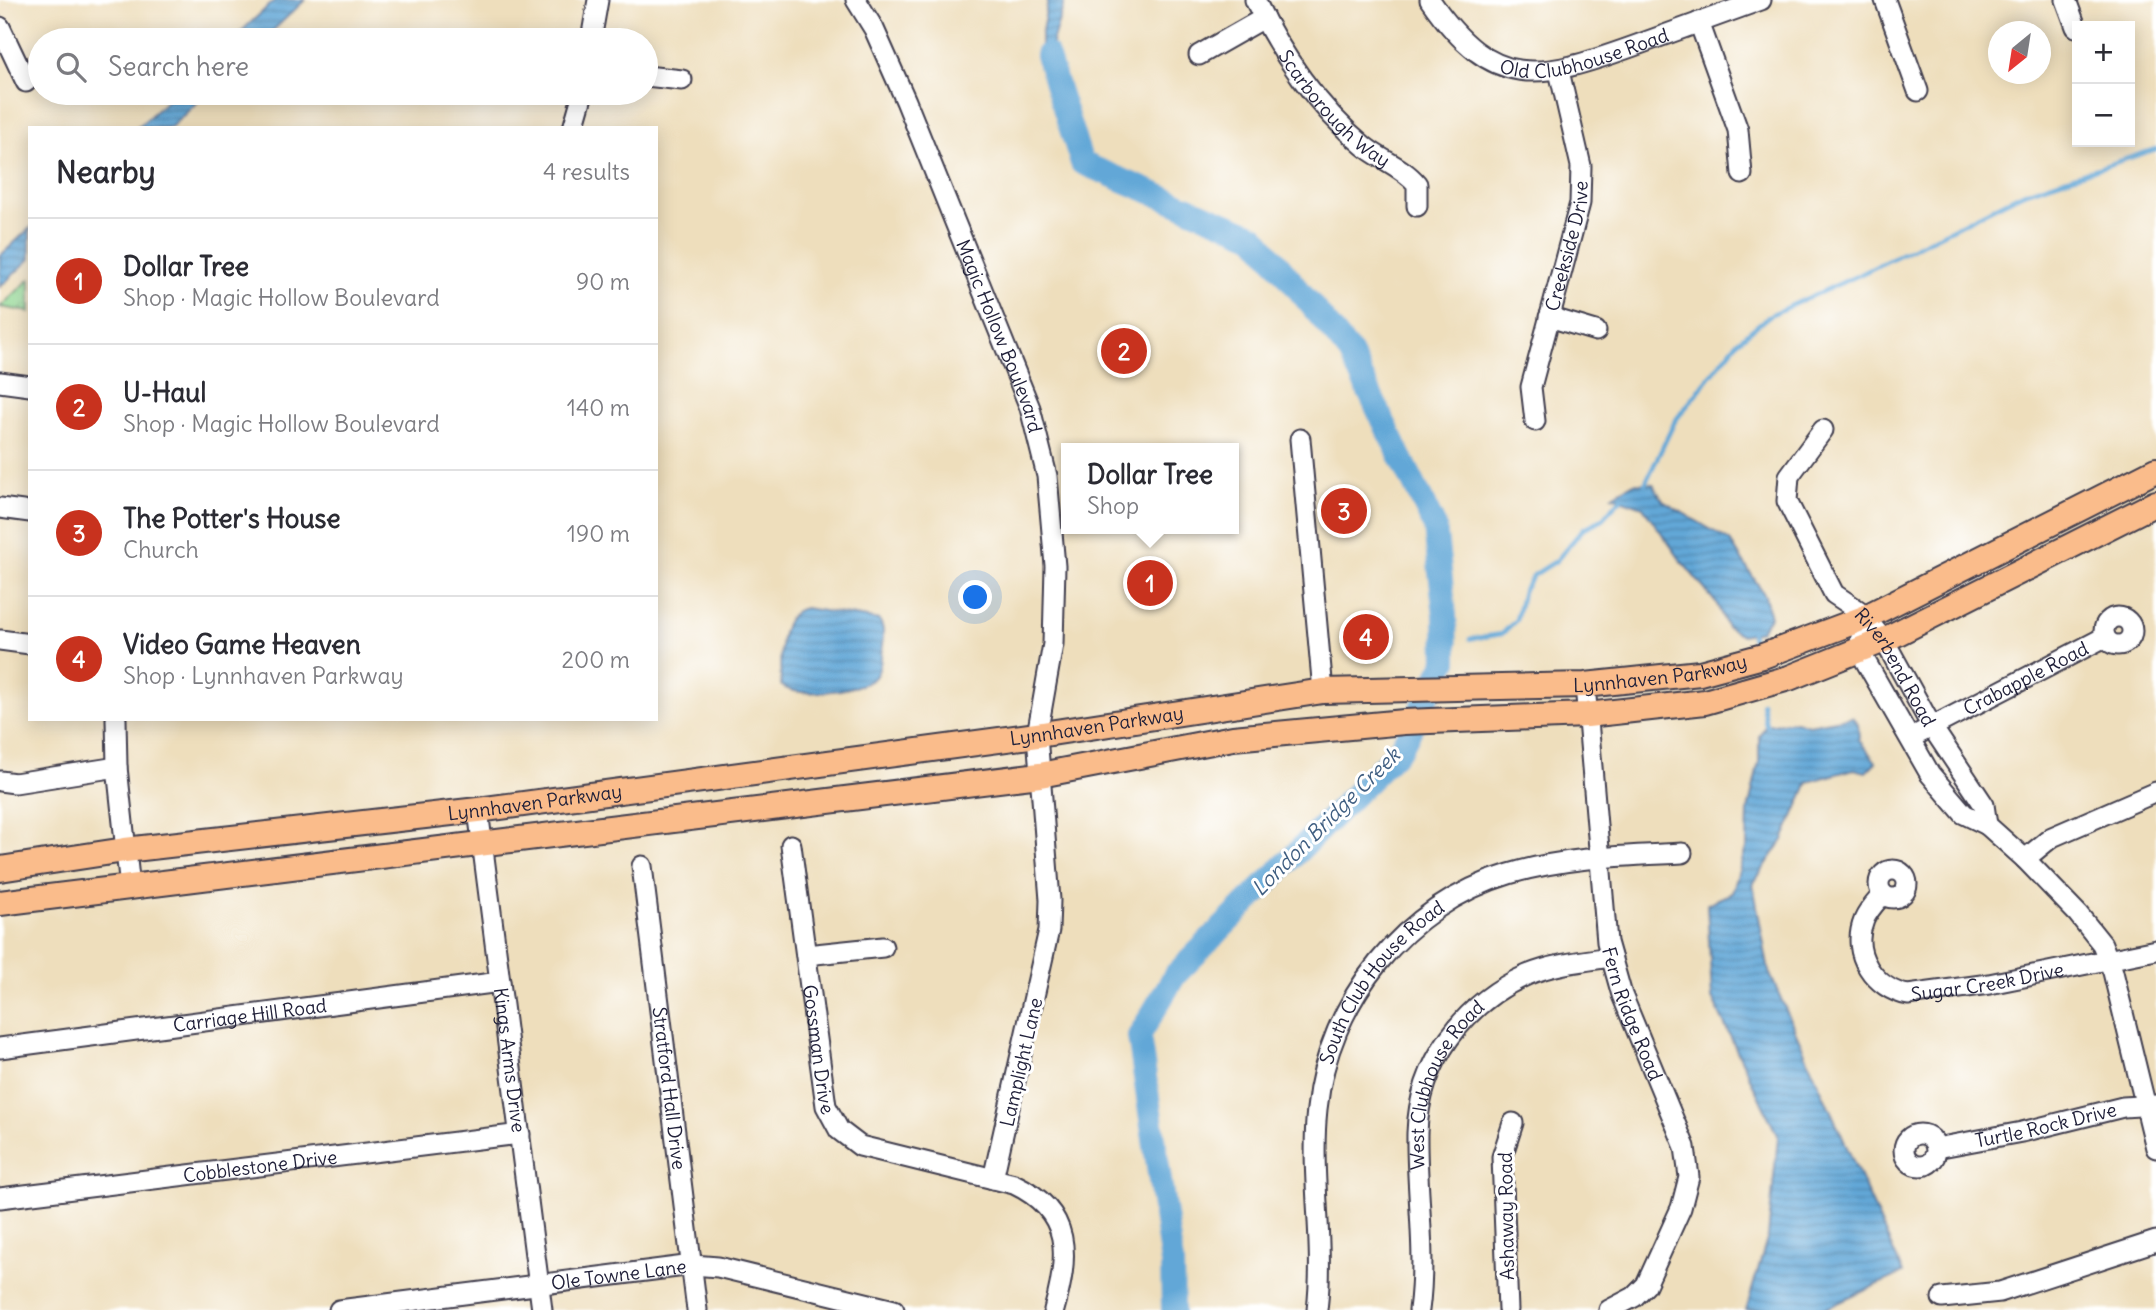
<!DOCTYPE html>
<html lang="en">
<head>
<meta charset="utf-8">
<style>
	:root { --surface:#fff; --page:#f2f2f3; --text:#2b2b33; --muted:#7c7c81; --line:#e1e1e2; --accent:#c8321e }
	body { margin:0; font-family:Delius,sans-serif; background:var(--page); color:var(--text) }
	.controls { position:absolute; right:21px; top:21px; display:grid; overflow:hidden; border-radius:0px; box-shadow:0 4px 18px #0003 }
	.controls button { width:63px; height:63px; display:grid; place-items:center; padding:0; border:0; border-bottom:2px solid var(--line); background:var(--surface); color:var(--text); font:35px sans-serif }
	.compass { position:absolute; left:1988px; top:21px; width:63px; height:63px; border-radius:50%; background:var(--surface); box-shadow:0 4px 18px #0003; rotate:210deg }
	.you { position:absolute; left:976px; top:598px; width:24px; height:24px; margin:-18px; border:5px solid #fff; border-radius:50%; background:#1a73e8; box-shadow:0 0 0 10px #1a73e833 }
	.badge { display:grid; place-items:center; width:46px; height:46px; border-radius:50%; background:var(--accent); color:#fff; font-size:23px; font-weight:700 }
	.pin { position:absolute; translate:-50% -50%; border:4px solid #fff; box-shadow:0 2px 7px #0006 }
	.popup { position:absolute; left:1061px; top:443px; width:178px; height:91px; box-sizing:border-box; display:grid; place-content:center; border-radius:0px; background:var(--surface); filter:drop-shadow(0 2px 5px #0005); font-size:23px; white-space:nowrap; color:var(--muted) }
	.popup b { font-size:26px; color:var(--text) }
	.popup::after { content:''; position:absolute; left:50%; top:100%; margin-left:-14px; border:14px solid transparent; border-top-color:var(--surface) }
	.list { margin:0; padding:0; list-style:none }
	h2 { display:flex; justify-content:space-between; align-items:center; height:91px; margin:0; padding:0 28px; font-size:30px }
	h2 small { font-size:23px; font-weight:400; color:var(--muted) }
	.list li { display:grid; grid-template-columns:46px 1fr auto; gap:21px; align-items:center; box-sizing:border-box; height:126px; padding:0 28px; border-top:2px solid var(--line) }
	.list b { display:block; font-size:26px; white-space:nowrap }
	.list p { margin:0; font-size:23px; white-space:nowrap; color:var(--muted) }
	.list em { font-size:23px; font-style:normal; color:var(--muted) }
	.icon { flex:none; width:38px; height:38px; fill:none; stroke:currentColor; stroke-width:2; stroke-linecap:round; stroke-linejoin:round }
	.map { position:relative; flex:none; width:2156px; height:1310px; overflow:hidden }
	.search { position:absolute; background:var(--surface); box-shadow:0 4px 18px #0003; left:28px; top:28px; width:630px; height:77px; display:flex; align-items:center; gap:18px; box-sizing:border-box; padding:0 24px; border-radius:38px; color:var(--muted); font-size:26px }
	.panel { position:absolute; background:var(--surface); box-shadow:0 4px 18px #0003; left:28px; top:126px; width:630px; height:595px; border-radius:0px }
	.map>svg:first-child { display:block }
	.park { fill:url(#park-crowns); stroke:#597c66; stroke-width:2 }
	.water { fill:url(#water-rules); stroke:#426489; stroke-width:2 }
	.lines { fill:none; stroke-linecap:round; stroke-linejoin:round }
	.stream { stroke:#62a7d7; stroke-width:4.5 }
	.river { stroke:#62a7d7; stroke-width:24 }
	.minor-casing { stroke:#413e4e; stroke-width:23 }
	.major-casing { stroke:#413e4e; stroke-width:28 }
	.minor { stroke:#fff; stroke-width:19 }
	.major { stroke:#fabc8b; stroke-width:24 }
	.labels { text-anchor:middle; stroke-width:6; stroke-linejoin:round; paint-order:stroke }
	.street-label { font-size:19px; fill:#22223b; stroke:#fff }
	.water-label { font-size:21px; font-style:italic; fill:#3f5e81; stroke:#fff }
</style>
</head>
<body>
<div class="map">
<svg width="2156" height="1310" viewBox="0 0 2156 1310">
	<defs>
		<pattern id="park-crowns" width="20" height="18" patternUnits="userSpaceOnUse" patternTransform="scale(1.75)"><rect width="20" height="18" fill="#90d791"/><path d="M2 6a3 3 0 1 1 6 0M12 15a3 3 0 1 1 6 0" fill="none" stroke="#7cb87e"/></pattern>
		<pattern id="water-rules" width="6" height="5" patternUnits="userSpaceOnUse" patternTransform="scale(1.75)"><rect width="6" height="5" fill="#62a7d7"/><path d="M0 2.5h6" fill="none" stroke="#5088b0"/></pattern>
	</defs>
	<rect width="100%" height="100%" fill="#fff"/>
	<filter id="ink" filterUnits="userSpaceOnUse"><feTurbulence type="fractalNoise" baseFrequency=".0143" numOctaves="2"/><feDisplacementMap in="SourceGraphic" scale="14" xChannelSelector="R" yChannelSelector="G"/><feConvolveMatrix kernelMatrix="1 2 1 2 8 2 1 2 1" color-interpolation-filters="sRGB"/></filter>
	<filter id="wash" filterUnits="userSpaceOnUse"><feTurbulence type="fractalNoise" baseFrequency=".00686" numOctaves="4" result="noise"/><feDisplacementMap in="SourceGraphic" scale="28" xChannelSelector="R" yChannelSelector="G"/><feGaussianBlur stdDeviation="1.57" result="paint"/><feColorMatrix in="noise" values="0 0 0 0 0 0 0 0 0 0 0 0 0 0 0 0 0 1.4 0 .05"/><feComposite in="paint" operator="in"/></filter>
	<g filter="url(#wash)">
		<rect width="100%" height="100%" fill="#eedebc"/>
		<path class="park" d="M30,279V312L0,307Z"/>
		<g class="water">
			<path d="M275,0H305L263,40H232Z"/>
			<path d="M1048,0H1065L1048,56L1041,49V36Z"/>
			<path d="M175,93H207L170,128H137Z"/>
			<path d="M30,228V259L0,287V256Z"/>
			<path d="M1634,483L1653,484L1663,501L1730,541L1765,596L1770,617L1760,631L1742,635L1727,627L1717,604L1682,562L1643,507L1612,496Z"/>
			<path d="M805,608L879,620C885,628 883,637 882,646C881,656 881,671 874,678C860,691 794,699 781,685C780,661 776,613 805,608Z"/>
			<path d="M1852,717L1858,724L1859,740L1876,762L1866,772L1854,769L1808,782L1783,840L1753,884L1769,972L1903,1273L1823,1310H1746L1768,1236L1778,1137L1712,998L1707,904L1732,893L1747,845L1748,811L1759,762V736L1766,725L1796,721L1809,725Z"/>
		</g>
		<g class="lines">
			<g class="stream">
				<path d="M1645,484L1675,421L1738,341L1770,315L1859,275L2023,193L2156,149"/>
				<path d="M1751,633L1753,642"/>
				<path d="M1470,639L1502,634L1516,620L1523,591L1534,575L1556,561L1584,528L1601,520L1621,499"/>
				<path d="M1762,703L1766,725"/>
			</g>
			<path class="river" d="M1047,55L1082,163L1255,236L1350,353L1435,527L1445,615L1446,661L1401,748L1175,975L1139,1036L1172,1263L1173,1310"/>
		</g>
	</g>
	<g filter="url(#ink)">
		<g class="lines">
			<g class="minor-casing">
				<g id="minor">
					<path id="s1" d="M856,0L874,29L906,101L1030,408L1047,476L1055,566L1053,644L1037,735L1050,900L1049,930L993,1179"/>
					<path id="s2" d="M1255,0C1281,54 1318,108 1364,146C1381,160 1403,167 1417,184V206"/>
					<path id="s3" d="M1430,0C1494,92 1539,80 1634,46C1676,31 1719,15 1761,0"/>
					<path d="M1885,0L1918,91"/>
					<path d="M2066,0L2076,27"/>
					<path d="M1699,22L1738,130L1742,174"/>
					<path d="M0,27L26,82"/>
					<path d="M591,40L598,0"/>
					<path d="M1199,55L1264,18"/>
					<path d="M646,76L682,80"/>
					<path d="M573,128L583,93"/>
					<path d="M1549,317L1596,331"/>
					<path d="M0,382L30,386"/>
					<path id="s4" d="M1535,421L1531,387L1580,203L1581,166L1559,71"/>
					<path id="s5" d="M1823,430L1789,476L1787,501L1834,594L1858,610L1884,640L1932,727L1984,805L1987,825"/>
					<path d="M1300,439L1323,691"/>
					<path d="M0,508L30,512"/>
					<circle cx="2118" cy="631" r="14"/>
					<path d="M1864,618L1859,650L1930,774L1964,814L1987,825L2025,859L2078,914L2102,944L2113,972L2156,1148"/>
					<path d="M0,640L30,644"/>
					<path id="s6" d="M1585,685L1607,942L1622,995L1685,1147L1689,1177L1681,1208L1646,1285L1634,1297L1609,1310"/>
					<path d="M116,719L117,767L130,888"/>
					<path id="s7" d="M1920,733L2105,637"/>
					<path d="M0,781L15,783L117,767"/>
					<path id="s8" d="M478,810L542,1310"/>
					<path id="s9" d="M791,845L826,1106L839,1130L860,1146L1014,1184C1073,1212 1069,1256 1054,1310"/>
					<path d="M2025,859L2052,837L2156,792"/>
					<path id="s10" d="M642,866L697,1310"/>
					<circle cx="1893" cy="884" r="14"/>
					<path id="s11" d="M1883,894C1876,902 1868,910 1864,920C1850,954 1875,989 1908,995L1989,984L2156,950"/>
					<path d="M806,955L883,947"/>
					<path id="s12" d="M0,1048L500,982"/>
					<circle cx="1920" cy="1150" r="16"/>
					<path id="s13" d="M1936,1148L2022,1132L2123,1107L2156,1105"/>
					<path id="s14" d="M0,1198L520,1134"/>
					<path d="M1942,1298L2000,1292L2156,1241"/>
					<path id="s15" d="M339,1310L693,1265L718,1267L894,1310"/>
					<path id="s16" d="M1317,1310C1325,1243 1310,1176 1317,1109C1328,1001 1405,905 1509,874C1565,857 1624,856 1682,853"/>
					<path id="s17" d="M1419,1310C1427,1251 1416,1192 1417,1133C1419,1063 1464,1003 1527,975C1553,964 1583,961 1611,957"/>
					<path d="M1508,1310L1502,1157L1513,1123"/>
				</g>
			</g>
			<g class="major-casing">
				<g id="major">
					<path id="s18" d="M0,869L125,850L478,810L1037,735L1323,691L1585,685L1700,673L1763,656L1864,618L2156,470"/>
					<path d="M0,903L1040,775L1233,738L1404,722L1587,715L1705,702L1789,678L1884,640L2156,503"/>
				</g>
			</g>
			<use href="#minor" class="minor"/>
			<use href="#major" class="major"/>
		</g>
	</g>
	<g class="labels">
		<g class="street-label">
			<text dy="7" stroke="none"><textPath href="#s3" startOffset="184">Old Clubhouse Road</textPath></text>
			<text dy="7" stroke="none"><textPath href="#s2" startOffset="136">Scarborough Way</textPath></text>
			<text dy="7" stroke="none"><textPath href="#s4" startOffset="180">Creekside Drive</textPath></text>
			<text dy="7" stroke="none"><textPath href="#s1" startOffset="366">Magic Hollow Boulevard</textPath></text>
			<text dy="7" stroke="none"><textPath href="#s18" startOffset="1673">Lynnhaven Parkway</textPath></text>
			<text dy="7" stroke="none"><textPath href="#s7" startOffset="119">Crabapple Road</textPath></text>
			<text dy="7" stroke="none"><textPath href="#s5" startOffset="284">Riverbend Road</textPath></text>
			<text dy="7" stroke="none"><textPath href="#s18" startOffset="1106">Lynnhaven Parkway</textPath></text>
			<text dy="7" stroke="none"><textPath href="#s18" startOffset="539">Lynnhaven Parkway</textPath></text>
			<text dy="7" stroke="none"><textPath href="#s11" startOffset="212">Sugar Creek Drive</textPath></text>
			<text dy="7" stroke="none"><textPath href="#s16" startOffset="348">South Club House Road</textPath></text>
			<text dy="7" stroke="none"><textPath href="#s6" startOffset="334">Fern Ridge Road</textPath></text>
			<text dy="7" stroke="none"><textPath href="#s12" startOffset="252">Carriage Hill Road</textPath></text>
			<text dy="7" stroke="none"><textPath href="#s9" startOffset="206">Gossman Drive</textPath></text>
			<text dy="7" stroke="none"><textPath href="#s8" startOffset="252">Kings Arms Drive</textPath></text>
			<text transform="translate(1021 1062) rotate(-77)" y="7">Lamplight Lane</text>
			<text dy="7" stroke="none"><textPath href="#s10" startOffset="224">Stratford Hall Drive</textPath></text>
			<text dy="7" stroke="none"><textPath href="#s17" startOffset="233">West Clubhouse Road</textPath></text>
			<text dy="7" stroke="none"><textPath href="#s13" startOffset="112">Turtle Rock Drive</textPath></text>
			<text dy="7" stroke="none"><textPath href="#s14" startOffset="262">Cobblestone Drive</textPath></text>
			<text transform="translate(1506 1216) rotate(-91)" y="7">Ashaway Road</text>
			<text dy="7" stroke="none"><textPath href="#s15" startOffset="282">Ole Towne Lane</textPath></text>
		</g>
		<g class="water-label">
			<text transform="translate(1326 822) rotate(-45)" y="7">London Bridge Creek</text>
		</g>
	</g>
</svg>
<div class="controls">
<button>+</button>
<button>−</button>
</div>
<svg class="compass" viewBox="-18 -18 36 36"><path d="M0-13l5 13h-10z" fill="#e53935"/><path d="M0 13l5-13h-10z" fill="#7c7c81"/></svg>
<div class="you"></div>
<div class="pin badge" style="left:1150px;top:583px">1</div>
<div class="popup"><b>Dollar Tree</b>Shop</div>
<div class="pin badge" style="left:1124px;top:351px">2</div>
<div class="pin badge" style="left:1344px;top:511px">3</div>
<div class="pin badge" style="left:1366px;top:637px">4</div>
<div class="search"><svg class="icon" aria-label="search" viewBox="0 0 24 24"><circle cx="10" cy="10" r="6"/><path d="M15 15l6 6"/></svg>Search here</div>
<section class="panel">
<h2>Nearby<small>4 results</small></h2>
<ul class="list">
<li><span class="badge">1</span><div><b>Dollar Tree</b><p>Shop · Magic Hollow Boulevard</p></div><em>90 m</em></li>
<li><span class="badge">2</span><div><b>U-Haul</b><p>Shop · Magic Hollow Boulevard</p></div><em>140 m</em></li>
<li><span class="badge">3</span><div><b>The Potter's House</b><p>Church</p></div><em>190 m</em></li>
<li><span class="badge">4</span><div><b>Video Game Heaven</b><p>Shop · Lynnhaven Parkway</p></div><em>200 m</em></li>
</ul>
</section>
</div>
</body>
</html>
